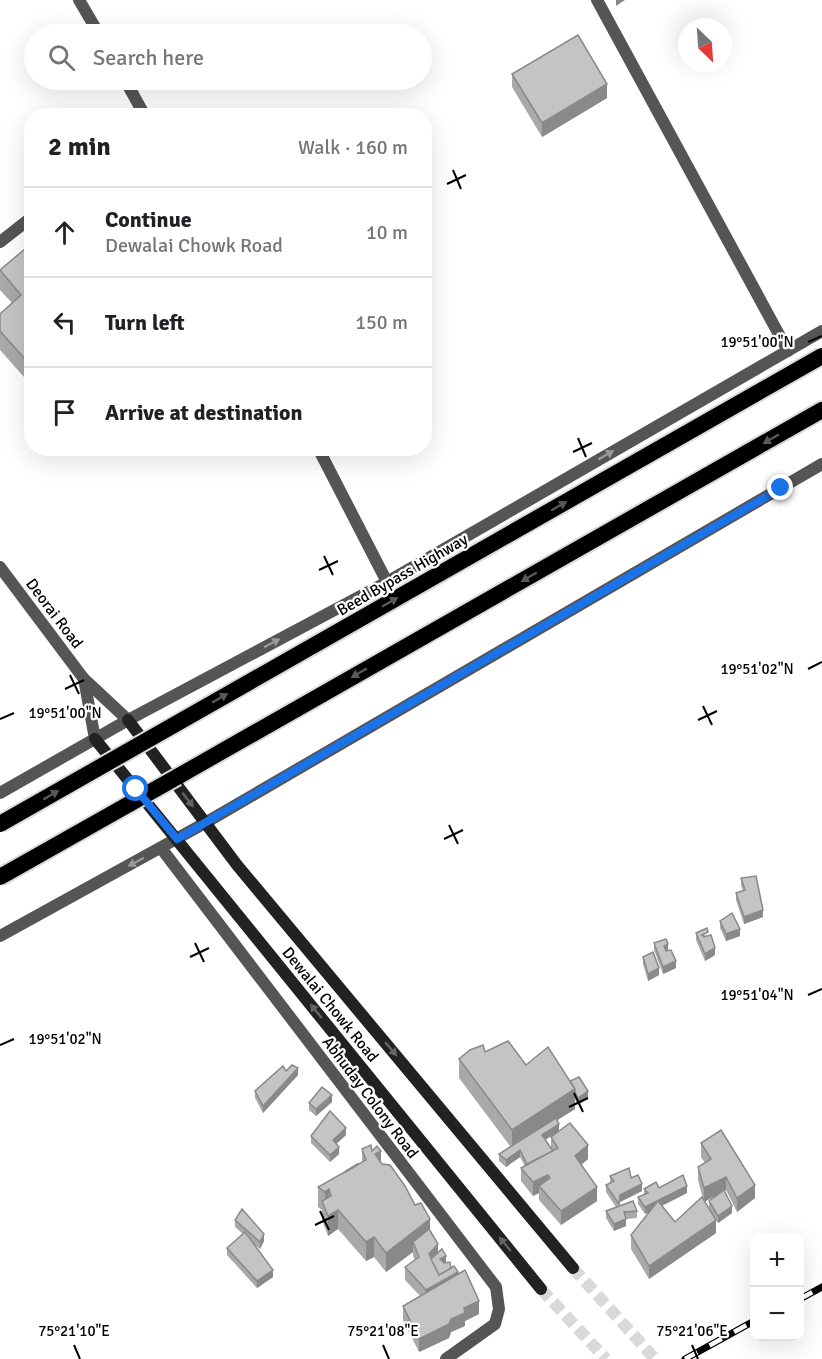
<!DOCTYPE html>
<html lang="en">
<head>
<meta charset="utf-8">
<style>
	:root { --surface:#fff; --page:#f2f2f2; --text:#202124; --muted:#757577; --line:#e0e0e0 }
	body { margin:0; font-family:Signika,sans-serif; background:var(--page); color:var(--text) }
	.controls { position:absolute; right:18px; bottom:18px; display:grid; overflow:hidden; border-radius:12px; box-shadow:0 6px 24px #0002 }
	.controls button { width:54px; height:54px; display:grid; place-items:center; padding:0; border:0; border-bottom:2px solid var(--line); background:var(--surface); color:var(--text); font:30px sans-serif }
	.compass { position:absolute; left:678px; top:18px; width:54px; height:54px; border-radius:50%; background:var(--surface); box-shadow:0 6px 24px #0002; rotate:155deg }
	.stop { position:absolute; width:18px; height:18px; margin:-14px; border:4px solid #1a73e8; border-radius:50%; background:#fff }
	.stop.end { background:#1a73e8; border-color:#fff; box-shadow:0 2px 6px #0008 }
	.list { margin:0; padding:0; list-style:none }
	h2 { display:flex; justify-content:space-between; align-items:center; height:78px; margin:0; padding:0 24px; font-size:26px }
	h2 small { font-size:20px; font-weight:400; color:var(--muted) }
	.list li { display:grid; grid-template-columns:39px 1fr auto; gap:18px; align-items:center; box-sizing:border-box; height:90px; padding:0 24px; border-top:2px solid var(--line) }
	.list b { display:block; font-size:22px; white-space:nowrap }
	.list p { margin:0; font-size:20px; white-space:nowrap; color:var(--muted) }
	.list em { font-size:20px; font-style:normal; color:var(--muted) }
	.icon { flex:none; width:33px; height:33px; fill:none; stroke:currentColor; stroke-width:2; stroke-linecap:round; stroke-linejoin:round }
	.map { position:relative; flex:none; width:822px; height:1359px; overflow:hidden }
	.search { position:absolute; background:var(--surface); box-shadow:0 6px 24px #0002; left:24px; top:24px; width:408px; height:66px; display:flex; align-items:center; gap:15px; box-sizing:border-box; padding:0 21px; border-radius:33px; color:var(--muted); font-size:22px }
	.panel { position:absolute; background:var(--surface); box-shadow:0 6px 24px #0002; left:24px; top:108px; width:408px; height:348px; border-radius:24px }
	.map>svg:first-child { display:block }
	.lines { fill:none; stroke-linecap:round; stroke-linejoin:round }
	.secondary-tunnel { stroke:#d9d9d9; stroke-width:12; stroke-dasharray:12 6; stroke-linecap:butt }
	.trunk-casing { stroke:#dbdbdb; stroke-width:20 }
	.minor { stroke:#555; stroke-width:12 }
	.tertiary { stroke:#555; stroke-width:12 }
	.secondary { stroke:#222; stroke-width:12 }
	.trunk { stroke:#000; stroke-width:16 }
	.rail-casing { stroke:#000; stroke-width:7 }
	.rail { stroke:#fff; stroke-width:4.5; stroke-dasharray:14; stroke-linecap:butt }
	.trunk-bridge-casing { stroke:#dbdbdb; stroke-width:20; stroke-linecap:butt }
	.trunk-bridge { stroke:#000; stroke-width:16 }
	.wall { fill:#a9a9a9 }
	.shaded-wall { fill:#898989 }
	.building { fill:#c4c4c4; stroke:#898989; stroke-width:1.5 }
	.oneway { fill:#595959 }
	.oneway2 { fill:#999 }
	.oneway3 { fill:#646464 }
	.route { stroke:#1a73e8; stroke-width:8 }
	.ticks { fill:none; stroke:#000; stroke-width:2 }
	.labels { text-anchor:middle; stroke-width:4.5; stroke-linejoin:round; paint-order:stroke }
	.street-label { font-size:16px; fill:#000; stroke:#fff }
	.ticks-label { font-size:15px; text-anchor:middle; fill:#000; stroke:#fff; stroke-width:4.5; stroke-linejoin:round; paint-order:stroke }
</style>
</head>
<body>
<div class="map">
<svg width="822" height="1359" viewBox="0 0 822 1359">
	<rect width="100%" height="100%" fill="#fff"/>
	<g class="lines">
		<g class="secondary-tunnel">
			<path d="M573,1268L655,1359"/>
			<path d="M541,1289L606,1359"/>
		</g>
		<g class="trunk-casing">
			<path id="trunk" d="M177,777L822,410"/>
		</g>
		<g class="minor">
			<path d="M79,0L99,34"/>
			<path d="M597,0L788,351"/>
			<path d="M125,80L145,116"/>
			<path d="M0,242L32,217"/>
			<path d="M318,448L387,582"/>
			<path d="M161,848L496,1287L499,1309L495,1324L446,1359"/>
		</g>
		<g class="tertiary">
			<path d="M0,567L84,679L128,720"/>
			<path d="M84,679L95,739"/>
			<path d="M0,793L128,720L387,582L822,331"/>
			<path d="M0,936L205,823L822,464"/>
		</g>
		<g class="secondary">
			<path d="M128,720L237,865L573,1268"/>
			<path d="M95,739L541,1289"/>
		</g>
		<use href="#trunk" class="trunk"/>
		<g class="rail-casing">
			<g id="rail">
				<path d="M800,1299L822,1287"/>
				<path d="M685,1359L754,1321"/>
			</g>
		</g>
		<use href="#rail" class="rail"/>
		<g class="trunk-bridge-casing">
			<g id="trunk-bridge">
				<path d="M0,824L822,356"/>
				<path d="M0,877L177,777"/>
			</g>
		</g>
		<use href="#trunk-bridge" class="trunk-bridge"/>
	</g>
	<g class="wall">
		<path d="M512,74L607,98L542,137L512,87Z"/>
		<path d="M32,243V386L0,350V314L12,303L0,290V270Z"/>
		<path d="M741,878L763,917L744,924L736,900V893L743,891L741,885Z"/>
		<path d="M720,921L740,936L726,941L720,928Z"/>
		<path d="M696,933L708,936L715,955L705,961L696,940Z"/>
		<path d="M654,943L668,950L676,968L663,974L654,950Z"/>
		<path d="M643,957L659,975L648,981L643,964Z"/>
		<path d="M485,1052L526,1065L570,1081L588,1098L578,1105L575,1099V1109L557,1120L559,1131L545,1140L551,1148V1137L588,1159L581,1165L597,1201L561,1225L539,1200V1193L533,1196L521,1181V1168L525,1166L520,1157L506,1167L499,1161V1154L510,1146L459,1078V1059Z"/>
		<path d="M286,1071L298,1075L263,1113L255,1098V1091Z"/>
		<path d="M332,1102L316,1116L309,1110V1103Z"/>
		<path d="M346,1135L336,1144L339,1154L330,1162L311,1143V1136Z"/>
		<path d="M701,1143L755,1198L737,1212L726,1190L724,1191L732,1213L718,1223L709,1208V1201L718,1194L704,1202L716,1233L649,1279L631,1249V1235L650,1212L645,1214L638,1204V1197L644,1195V1189L659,1188L687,1193L662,1206L675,1222L703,1199L698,1180V1167L705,1163L701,1157Z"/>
		<path d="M362,1149L372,1151L415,1205L430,1230L438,1253L446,1263L458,1274L479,1314L465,1321V1326L451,1332L449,1338L419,1352L403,1320V1306L420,1296L405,1280V1267L415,1260L413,1256V1252L386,1272L374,1257L366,1261L338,1229L328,1236L322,1220V1210L318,1207V1187L362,1162Z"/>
		<path d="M610,1176L631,1178L642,1191L620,1202L619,1206L637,1211V1218L626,1219V1226L614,1231L606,1218V1211L616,1207L606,1192V1185L610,1183Z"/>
		<path d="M235,1220L264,1241L260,1249L255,1245L273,1277L257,1288L227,1255V1248L243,1234L235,1227Z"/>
	</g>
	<g class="shaded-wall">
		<path d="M616,0H625L616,6Z"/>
		<path d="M607,84V98L542,137V123Z"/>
		<path d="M763,910V917L744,924V917Z"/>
		<path d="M740,929V936L726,941V934Z"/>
		<path d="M668,944V951L664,953V946Z"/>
		<path d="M715,948V955L705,961V954Z"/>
		<path d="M676,961V968L663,974V967Z"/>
		<path d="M659,968V975L648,981V974Z"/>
		<path d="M298,1068V1075L263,1113V1106Z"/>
		<path d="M575,1089V1109L512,1149V1130Z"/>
		<path d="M588,1091V1098L578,1105V1098Z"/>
		<path d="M332,1095V1102L316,1116V1109Z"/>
		<path d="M559,1124V1131L542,1142V1135Z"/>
		<path d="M346,1128V1135L333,1147V1140Z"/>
		<path d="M588,1145V1159L575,1170V1156Z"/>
		<path d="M339,1147V1154L330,1162V1155Z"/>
		<path d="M520,1150V1157L506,1167V1160Z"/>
		<path d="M381,1151V1170L375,1154Z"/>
		<path d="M548,1175V1188L539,1186V1193L533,1196V1182Z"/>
		<path d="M726,1177V1190L704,1202V1188Z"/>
		<path d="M642,1184V1191L620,1202L619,1211L620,1195Z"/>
		<path d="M755,1185V1198L737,1212V1198Z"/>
		<path d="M687,1186V1193L645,1214V1207Z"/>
		<path d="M597,1187V1201L561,1225V1211Z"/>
		<path d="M329,1189V1208H325V1192Z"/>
		<path d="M732,1206V1213L718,1223V1216Z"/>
		<path d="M338,1210V1229L328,1236V1216Z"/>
		<path d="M430,1219V1238L413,1242V1252L386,1272V1253Z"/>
		<path d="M626,1219V1226L614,1231V1224Z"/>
		<path d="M716,1220V1233L649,1279V1266Z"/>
		<path d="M264,1234V1241L260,1249V1242Z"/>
		<path d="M374,1237V1257L366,1261V1242Z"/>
		<path d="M438,1244V1258L430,1260L429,1254Z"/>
		<path d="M446,1256V1263L440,1266V1259Z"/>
		<path d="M273,1270V1277L257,1288V1281Z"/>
		<path d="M458,1272V1285L426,1304V1290Z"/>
		<path d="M479,1301V1314L465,1321V1326L451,1332L449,1338L419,1352V1339L451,1319L464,1308Z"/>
	</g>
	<g class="building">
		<path d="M578,35L607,84L542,123L512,74Z"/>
		<path d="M32,243V367L0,331V314L21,295L0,270Z"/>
		<path d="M756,876L763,910L744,917L736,893L745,890L741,878Z"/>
		<path d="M732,913L740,929L726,934L720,921Z"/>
		<path d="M707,928L708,932L702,935L704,937L711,935L715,948L705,954L696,933Z"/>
		<path d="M666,939L668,944L664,946L666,951L671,950L676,961L663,967L654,943Z"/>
		<path d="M653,952L659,968L648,974L643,957Z"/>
		<path d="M508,1041L526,1065L548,1047L575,1089L512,1130L459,1059L470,1050L483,1045L485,1052Z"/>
		<path d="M292,1065L298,1068L263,1106L255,1091L283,1066L286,1071Z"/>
		<path d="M579,1077L588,1091L578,1098L575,1092V1089L570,1081Z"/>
		<path d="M322,1087L332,1095L316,1109L309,1103Z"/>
		<path d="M330,1111L346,1128L333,1140L339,1147L330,1155L311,1136Z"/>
		<path d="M556,1118L559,1124L542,1135L553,1151L527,1164L520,1150L506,1160L499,1154Z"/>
		<path d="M570,1123L588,1145L575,1156L597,1187L561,1211L539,1186L550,1178L548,1175L533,1182L521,1168L558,1148L551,1137Z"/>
		<path d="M721,1130L755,1185L737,1198L726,1177L704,1188L698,1167L711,1159L701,1143Z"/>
		<path d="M371,1145L372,1151L377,1146L381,1151L375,1154L382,1164L390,1165L405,1186L415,1205L421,1203L430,1219L386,1253L374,1237L366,1242L338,1210L328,1216L322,1201L331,1196L329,1189L325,1192L318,1187L366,1160L362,1149Z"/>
		<path d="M357,1164V1165L346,1172V1171Z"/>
		<path d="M629,1168L631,1178L638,1175L642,1184L620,1195L619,1204L606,1185L614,1181L610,1176Z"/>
		<path d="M683,1175L687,1186L645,1207L638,1197L648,1193L644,1189L656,1182L659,1188Z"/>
		<path d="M724,1190L732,1206L718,1216L709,1201Z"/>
		<path d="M702,1197L716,1220L649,1266L631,1235L658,1201L675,1222Z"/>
		<path d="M633,1201L637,1211L624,1212L626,1219L614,1224L606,1211Z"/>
		<path d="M242,1209L264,1234L260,1242L235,1220Z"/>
		<path d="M429,1229L438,1244L429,1254L439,1275L454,1266L458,1272L426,1290L405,1267L419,1257L413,1242Z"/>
		<path d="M245,1232L273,1270L257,1281L227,1248Z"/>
		<path d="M442,1249L446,1256L440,1259L444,1263L450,1262L451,1268L439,1275L431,1259Z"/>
		<path d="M465,1270L479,1301L464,1308L465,1313L451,1319L449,1324L419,1339L403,1306Z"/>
	</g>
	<defs><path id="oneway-solid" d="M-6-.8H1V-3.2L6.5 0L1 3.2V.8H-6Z" transform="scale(1.5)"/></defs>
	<g class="oneway">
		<use href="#oneway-solid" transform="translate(771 439) rotate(150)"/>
		<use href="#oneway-solid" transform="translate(559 506) rotate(-30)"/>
		<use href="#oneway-solid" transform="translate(529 577) rotate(150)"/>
		<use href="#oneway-solid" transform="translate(390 602) rotate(-30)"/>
		<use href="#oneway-solid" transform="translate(359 673) rotate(150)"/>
		<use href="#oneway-solid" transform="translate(220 698) rotate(-30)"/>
		<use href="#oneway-solid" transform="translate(51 795) rotate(-30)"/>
	</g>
	<g class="oneway2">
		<use href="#oneway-solid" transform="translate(606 455) rotate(-30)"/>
		<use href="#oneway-solid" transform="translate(272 643) rotate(-28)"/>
		<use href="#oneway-solid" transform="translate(136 862) rotate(152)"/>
	</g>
	<g class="oneway3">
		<use href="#oneway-solid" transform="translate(188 800) rotate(53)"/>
		<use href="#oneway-solid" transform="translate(316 1011) rotate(-129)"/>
		<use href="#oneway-solid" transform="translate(391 1049) rotate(50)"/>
		<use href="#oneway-solid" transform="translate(505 1244) rotate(-129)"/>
	</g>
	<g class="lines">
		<path class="route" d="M136,789L177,839L781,488"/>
	</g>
	<path class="ticks" d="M453,170L461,189M447,184L466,175M808,342L822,336M578,438L586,457M573,452L592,443M324,556L333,575M319,570L338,561M808,669L822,662M70,675L79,694M65,689L84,680M703,706L712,725M0,719L14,713M698,720L717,711M449,825L458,844M444,839L463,830M195,943L204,962M190,957L209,948M808,995L822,989M0,1045L14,1039M574,1093L583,1112M569,1107L588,1098M320,1211L329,1230M315,1225L334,1216M74,1345L80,1359M383,1345L389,1359M692,1345L698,1359"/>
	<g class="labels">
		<g class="street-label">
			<text transform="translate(402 574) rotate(-30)" y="6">Beed Bypass Highway</text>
			<text transform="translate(55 613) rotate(53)" y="6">Deorai Road</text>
			<text transform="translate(331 1004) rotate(51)" y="6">Dewalai Chowk Road</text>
			<text transform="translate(371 1097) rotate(53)" y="6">Abhuday Colony Road</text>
		</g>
	</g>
	<g class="ticks-label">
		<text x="757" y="347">19°51'00"N</text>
		<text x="757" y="674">19°51'02"N</text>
		<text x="65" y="718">19°51'00"N</text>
		<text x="757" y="1000">19°51'04"N</text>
		<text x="65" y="1044">19°51'02"N</text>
		<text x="74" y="1336">75°21'10"E</text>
		<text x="383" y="1336">75°21'08"E</text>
		<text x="692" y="1336">75°21'06"E</text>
	</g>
</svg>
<div class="controls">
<button>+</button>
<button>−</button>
</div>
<svg class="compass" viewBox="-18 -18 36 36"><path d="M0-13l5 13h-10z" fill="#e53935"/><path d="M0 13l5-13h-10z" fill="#757577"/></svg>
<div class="stop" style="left:136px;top:789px"></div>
<div class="stop end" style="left:781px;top:488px"></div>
<div class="search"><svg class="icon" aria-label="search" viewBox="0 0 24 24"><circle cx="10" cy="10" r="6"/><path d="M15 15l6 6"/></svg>Search here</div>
<section class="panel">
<h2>2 min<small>Walk · 160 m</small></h2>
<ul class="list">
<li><svg class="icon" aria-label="ahead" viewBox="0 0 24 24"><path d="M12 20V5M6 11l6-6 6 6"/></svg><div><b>Continue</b><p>Dewalai Chowk Road</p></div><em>10 m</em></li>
<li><svg class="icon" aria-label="left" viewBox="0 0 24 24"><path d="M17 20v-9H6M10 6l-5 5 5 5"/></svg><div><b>Turn left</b></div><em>150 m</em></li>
<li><svg class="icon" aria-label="arrive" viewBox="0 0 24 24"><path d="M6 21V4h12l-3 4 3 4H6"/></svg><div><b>Arrive at destination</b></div></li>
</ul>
</section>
</div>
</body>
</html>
